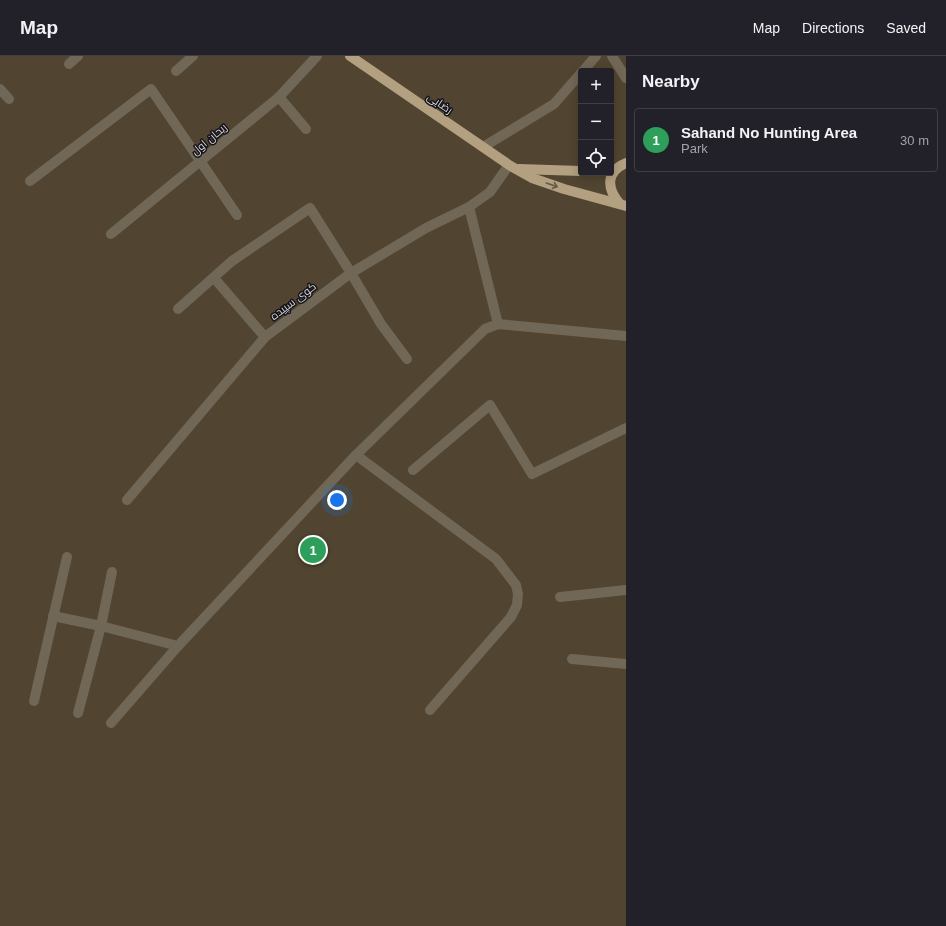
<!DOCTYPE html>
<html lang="en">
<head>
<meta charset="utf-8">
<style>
	:root { --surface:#222028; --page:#2a2830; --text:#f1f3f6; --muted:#a2a3a8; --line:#3f3e45; --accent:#e6ac36 }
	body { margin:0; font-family:Arial,Cairo,sans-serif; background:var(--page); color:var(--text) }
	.controls { position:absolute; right:12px; top:12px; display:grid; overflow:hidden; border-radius:4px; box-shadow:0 2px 10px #0003 }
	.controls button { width:36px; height:36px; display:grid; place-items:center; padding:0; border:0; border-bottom:1px solid var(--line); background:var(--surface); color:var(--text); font:20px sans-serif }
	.you { position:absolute; left:337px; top:444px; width:14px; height:14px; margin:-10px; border:3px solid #fff; border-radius:50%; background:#1a73e8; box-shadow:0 0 0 6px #1a73e833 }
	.badge { display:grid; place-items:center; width:26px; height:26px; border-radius:50%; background:var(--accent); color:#fff; font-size:13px; font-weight:700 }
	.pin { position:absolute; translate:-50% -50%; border:2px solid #fff; box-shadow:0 1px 4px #0006 }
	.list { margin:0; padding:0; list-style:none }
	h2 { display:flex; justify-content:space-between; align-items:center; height:52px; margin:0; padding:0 16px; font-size:17px }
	h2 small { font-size:13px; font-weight:400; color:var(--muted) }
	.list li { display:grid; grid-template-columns:26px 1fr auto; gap:12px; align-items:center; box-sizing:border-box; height:64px; margin:0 8px 8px; padding:0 8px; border:1px solid var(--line); border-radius:4px }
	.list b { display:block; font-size:15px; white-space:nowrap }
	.list p { margin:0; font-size:13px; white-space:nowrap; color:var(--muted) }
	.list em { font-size:13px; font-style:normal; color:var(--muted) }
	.icon { flex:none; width:22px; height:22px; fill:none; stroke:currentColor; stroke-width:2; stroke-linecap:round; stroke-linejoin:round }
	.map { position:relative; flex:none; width:626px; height:870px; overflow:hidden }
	header { display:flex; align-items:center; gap:24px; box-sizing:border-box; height:56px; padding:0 20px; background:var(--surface); border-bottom:1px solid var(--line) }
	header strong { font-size:19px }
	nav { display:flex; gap:22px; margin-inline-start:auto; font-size:14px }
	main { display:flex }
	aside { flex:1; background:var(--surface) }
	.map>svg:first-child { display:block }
	.green { fill:#514531; fill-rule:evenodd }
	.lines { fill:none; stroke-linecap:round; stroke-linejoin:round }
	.minor { stroke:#706757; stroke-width:10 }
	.major { stroke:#b3a080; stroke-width:10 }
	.oneway { stroke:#645a4c }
	.labels { text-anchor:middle; stroke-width:3; stroke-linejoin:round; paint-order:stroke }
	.street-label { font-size:11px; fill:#d7d6dc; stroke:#151419 }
</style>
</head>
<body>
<header>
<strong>Map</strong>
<nav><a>Map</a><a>Directions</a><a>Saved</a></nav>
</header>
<main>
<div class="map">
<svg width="626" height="870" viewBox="0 0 626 870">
	<rect width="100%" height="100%" fill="#2d2b35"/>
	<path class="green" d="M0,0H626V870H0ZM581,15H611V117H581Z"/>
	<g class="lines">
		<g class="minor">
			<path d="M612,0L626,22"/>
			<path d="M69,8L78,0"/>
			<path d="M176,15L193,0"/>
			<path d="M583,15L596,0"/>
			<path d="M0,33L9,43"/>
			<path d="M279,41L306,73"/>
			<path d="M483,91L554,48L581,17"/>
			<path d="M30,125L151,33L237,159"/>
			<path d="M469,151L498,268"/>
			<path d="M111,178L279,41L317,0"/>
			<path d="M214,222L265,281"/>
			<path d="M178,253L232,205L310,152L351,217L381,268L407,303"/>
			<path d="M356,399L496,503L516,529L518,538L517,549L511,561L430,654"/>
			<path d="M413,414L490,349L532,418L626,372"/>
			<path d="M127,444L265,281L351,217L426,172L469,151L490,136L509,109"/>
			<path d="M560,541L626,534"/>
			<path d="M53,560L101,570L178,590"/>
			<path d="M572,603L626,608"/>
			<path d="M34,645L67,501"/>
			<path d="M78,657L101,570L112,516"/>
			<path d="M111,667L178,590L356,399L485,273L498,268L626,280"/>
		</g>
		<g class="major">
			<path d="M350,0L509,109L532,122L564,133L626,150"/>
			<path d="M519,113L581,115"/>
			<path d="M620,148C607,133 605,116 626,107"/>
		</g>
	</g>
	<defs><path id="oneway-shaft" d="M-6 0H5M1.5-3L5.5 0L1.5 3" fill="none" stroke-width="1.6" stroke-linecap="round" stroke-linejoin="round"/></defs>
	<use class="oneway" href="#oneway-shaft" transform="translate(552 129) rotate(19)"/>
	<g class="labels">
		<g class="street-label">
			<text transform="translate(440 47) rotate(34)" y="4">رضایی</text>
			<text transform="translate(209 83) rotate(-40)" y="4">ریحان اول</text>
			<text transform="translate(293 245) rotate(-37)" y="4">کوی سپیده</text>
		</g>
	</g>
</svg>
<div class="controls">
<button>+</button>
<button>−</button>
<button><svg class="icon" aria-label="locate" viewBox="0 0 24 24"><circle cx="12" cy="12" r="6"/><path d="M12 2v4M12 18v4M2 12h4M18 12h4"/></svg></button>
</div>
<div class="you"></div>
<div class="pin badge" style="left:313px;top:494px;background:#2e9e5b">1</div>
</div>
<aside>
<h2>Nearby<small></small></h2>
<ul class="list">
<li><span class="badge" style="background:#2e9e5b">1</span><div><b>Sahand No Hunting Area</b><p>Park</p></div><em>30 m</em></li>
</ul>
</aside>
</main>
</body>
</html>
